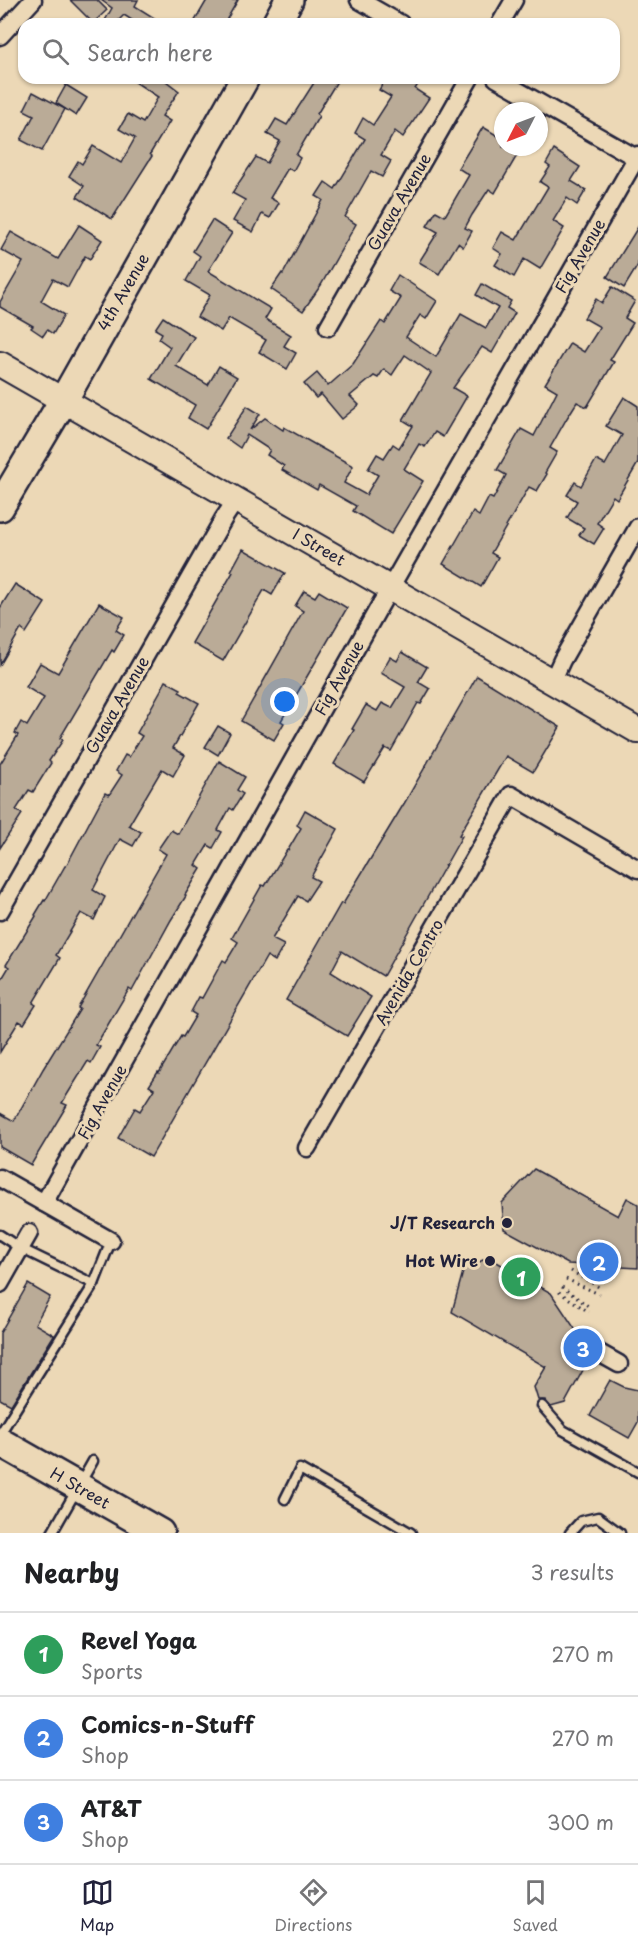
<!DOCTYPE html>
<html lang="en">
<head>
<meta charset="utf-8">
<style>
	:root { --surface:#fff; --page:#f2f2f2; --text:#202124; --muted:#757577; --line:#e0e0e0; --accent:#22223b }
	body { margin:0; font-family:"Playpen Sans",sans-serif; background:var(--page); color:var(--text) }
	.compass { position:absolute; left:494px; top:102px; width:54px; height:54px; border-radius:50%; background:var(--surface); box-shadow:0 2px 4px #0004; rotate:228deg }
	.you { position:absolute; left:285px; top:702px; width:21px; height:21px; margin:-15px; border:4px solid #fff; border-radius:50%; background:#1a73e8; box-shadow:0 0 0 9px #1a73e833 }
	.badge { display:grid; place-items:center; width:39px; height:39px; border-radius:50%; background:var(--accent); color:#fff; font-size:20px; font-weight:700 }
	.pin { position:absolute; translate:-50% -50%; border:3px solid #fff; box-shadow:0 2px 6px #0006 }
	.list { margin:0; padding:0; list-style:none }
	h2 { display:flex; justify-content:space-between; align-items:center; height:78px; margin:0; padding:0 24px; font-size:26px }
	h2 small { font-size:20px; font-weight:400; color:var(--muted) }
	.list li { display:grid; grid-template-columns:39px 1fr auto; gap:18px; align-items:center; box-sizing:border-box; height:84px; padding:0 24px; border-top:2px solid var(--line) }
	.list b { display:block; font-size:22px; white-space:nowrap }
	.list p { margin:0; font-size:20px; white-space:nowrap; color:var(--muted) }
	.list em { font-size:20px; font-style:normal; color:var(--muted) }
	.icon { flex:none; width:33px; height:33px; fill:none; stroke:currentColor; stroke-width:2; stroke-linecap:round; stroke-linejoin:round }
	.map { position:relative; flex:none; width:638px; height:1533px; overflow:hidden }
	.search { position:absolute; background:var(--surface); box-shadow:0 2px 4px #0004; left:18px; right:18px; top:18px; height:66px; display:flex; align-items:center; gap:15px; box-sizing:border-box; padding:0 21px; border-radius:18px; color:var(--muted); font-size:22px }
	.sheet { height:330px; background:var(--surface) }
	nav { display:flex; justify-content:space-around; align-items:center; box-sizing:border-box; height:84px; border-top:2px solid var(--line); background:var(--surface); font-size:16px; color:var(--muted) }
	nav a { display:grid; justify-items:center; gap:3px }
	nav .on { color:var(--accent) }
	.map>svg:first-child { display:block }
	.building { fill:#baab97; stroke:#22223b; stroke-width:1.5 }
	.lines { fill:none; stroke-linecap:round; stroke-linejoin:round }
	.lane-casing { stroke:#22223b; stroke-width:13 }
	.street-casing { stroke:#22223b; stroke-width:21 }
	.secondary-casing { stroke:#22223b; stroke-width:28 }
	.primary-casing { stroke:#22223b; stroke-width:32 }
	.path { stroke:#22223b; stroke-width:3; stroke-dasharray:1.5 4.5; stroke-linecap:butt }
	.lane { stroke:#ecd8b6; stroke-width:8 }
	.street { stroke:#ecd8b6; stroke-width:16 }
	.secondary { stroke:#ecd8b6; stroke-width:24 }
	.primary { stroke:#ecd8b6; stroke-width:27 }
	.poi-dot { fill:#22223b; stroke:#ecd8b6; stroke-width:2 }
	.labels { text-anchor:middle; stroke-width:6; stroke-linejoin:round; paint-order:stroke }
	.street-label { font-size:16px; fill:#22223b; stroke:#ecd8b6 }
	.poi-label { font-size:16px; font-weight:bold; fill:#22223b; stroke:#ecd8b6; text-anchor:end }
</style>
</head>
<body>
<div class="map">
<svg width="638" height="1533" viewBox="0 0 638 1533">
	<rect width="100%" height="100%" fill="#ecd8b6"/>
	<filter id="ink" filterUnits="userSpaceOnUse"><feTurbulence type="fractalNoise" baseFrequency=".0167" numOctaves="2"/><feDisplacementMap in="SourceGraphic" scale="12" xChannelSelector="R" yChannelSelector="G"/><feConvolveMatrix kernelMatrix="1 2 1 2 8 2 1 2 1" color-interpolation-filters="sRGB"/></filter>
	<g filter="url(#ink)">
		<g class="building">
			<path d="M70,0H97L107,10L93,23Z"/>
			<path d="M101,0H138L135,6L164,24H138L124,15L115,24H103L112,8Z"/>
			<path d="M207,0H238L224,24H193Z"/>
			<path d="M129,78H162L179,91L162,116L170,121L150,154L152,156L112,219L77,197L84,186L69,176L78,161L82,164L93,146L121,163L135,138L119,129L128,114L143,123L158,97Z"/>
			<path d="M317,78H339L317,114L319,116L296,155L300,158L293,171L288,168L270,198L279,203L270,218L262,214L253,232L233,221L245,200L232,193L256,157L267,163L280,141L267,134L276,119L287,125Z"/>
			<path d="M386,78H422L415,89L429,98L403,137L395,131L381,155L391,161L382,177L371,171L345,217L356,224L321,285L303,311L271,289L282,273L283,274L323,200L316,196L325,182L335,189L365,139L355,133L363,118L373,125L391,97L379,90Z"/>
			<path d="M66,85L87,98L76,116L56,103Z"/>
			<path d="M33,92L65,109L42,151L21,140L34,115L24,110Z"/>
			<path d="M483,127L503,139V147H522L495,193L489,189L472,215L465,228L472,231L463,247L458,243L439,274L419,262L438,232L427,226L436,211L445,216L469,175L458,168Z"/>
			<path d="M554,150L580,167L571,181L586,190L577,205L567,198L553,221L564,228L540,269L524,259L514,277L495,265L502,254L493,248L502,232L516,240L548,187L540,182L550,167L546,164Z"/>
			<path d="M212,220L232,233L208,271L271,309L265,319L291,335L284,346L296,353L287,369L259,352L266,340L229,318L221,331L197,317L210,295L186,281L200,256L193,251Z"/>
			<path d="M79,225L102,240L90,259L85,256L68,287L53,279L41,301L64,315L53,334L47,330L43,336L31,328L33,326L0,307V302L23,262L1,250L11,232L58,259Z"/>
			<path d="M638,227V265L624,288L607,277Z"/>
			<path d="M398,275L437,301L426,319L420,315L406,337L436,357L461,314L486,328L498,308L476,295L482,284L511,301L507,308L515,313L492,353L482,347L453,388L467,396L443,437L435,432L425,447L419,444L404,469L423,481L391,534L353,511L356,506L319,485L317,490L282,470L284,466L267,455L270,450L247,435L240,448L226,438L247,406L260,414L250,430L265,418L283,430L284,427L321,448L353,466L344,483L366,495L378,475L368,469L377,454L384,458L393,444L399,448L413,426L403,420L431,373L405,355L392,375L384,369L378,378L374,376L350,396L359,405L342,419L321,394L316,398L304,384L317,373L328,386L353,364L381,321L385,324L401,298L389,291Z"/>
			<path d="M612,287L635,301L625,318L633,323L610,360L614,362L587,407L577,402L567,418L550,448L557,452L545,473L547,474L537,491L529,487L491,553L498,557L481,587L443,564L473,512L479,516L489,497L493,499L506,475L497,470L521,429L534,436L557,391L545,384L570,343L584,352L600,327L584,318L596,299L602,303Z"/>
			<path d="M163,317L194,337L176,366L208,385L219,366L237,377L206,429L188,418L195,405L151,379L170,347L159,339L162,333L155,329Z"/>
			<path d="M624,397L638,406V463L617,499L613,496L597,523L604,528L594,544L579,535L584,528L567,518L577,501L567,495L575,482L581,486L596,460L605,465L622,435L606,426Z"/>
			<path d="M243,549L285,573L272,595L264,590L223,661L192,643L233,572L231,571Z"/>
			<path d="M15,584L45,603L26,633L21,629L0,665V608Z"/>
			<path d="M304,591L315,597L319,591L347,608L281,721L284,723L274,740L241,721L303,611L295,606Z"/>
			<path d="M99,603L124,617L116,630L124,635L114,652L112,650L60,738L63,740L49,761L51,763L33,792L29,790L16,810L22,814L0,848V764L18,735L15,733L21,722L27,726L44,698L26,687L40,663L58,673Z"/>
			<path d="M402,652L427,667L418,682L430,689L421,704L418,703L391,751L385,748L364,782L334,764L354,730L352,729L366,705L377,711L382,703L392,708L405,687L381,673L390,657L397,661Z"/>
			<path d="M477,676L560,727L533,772L506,756L459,835L462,836L383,976L342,951L331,972L371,997L347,1036L286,1000L341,903L343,904L405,802Z"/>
			<path d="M166,681L181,689L179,692L199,703L173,748L185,755L173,776L162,769L129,825L141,832L133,846L120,839L93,890L105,897L94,920L81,913L56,955L60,958L33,1003L36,1005L24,1024L19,1021L0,1052V982L9,967L6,965L36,916L35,915L44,900L45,901L65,866H66L105,793L109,795L122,775L116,771L125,755L129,757L142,736L137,733Z"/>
			<path d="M218,726L230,733L218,755L205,747Z"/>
			<path d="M219,761L245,777L237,790L243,794L233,810L230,808L218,830L222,832L213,848L208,845L196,865L201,869L185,895L186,896L171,920L132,991L129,989L96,1045L100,1047L91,1063L88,1061L62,1103L67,1105L31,1165L0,1147V1113L14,1121L43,1069L80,1009L78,1008L166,854L158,849L171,830L178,834Z"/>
			<path d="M305,810L338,829L311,877L319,881L306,901L298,896L272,939L284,945L275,961L267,956L151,1157L118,1138L135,1108L140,1111L154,1089L149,1086L158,1072L159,1073L181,1036L183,1037L196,1015L191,1012L199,997L202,998L223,960L226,962L238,942L232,938L262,885L265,886L287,850H288L301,828L297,825Z"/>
			<path d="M534,1169L618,1216L627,1198L638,1204V1268L568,1264L504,1229L502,1203Z"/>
			<path d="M488,1257L551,1293L585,1344L584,1351L589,1359L565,1403L551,1407L545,1400H538L534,1387L546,1367L452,1312L464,1268L472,1266Z"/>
			<path d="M28,1284L50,1297L35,1324L54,1335L11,1405L0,1399V1333Z"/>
			<path d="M610,1380L624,1387L638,1390V1422L629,1438L590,1416Z"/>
		</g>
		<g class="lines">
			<g class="lane-casing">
				<g id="lane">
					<path d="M0,1235L20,1248L94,1284"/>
					<path d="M542,1406L563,1430L638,1472"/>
					<path d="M0,1434L94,1284L111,1241"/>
					<path d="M285,1499L300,1469L411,1533"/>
					<path d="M52,1533L93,1461"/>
					<path d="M570,1533L581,1521L598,1517L620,1533"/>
				</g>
			</g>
			<g class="street-casing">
				<g id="street">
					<path d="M359,0L401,24"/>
					<path d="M500,24L514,0"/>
					<path d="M0,36L33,0"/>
					<path d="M496,78L638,159"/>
					<path d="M328,327L470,78"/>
					<path d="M552,682L562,660L638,527"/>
					<path d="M0,911L224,518L236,500"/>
					<path d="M307,1148L511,795L638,869"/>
					<path d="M0,1178L111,1241"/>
					<path d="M44,1203L378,609L638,155"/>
					<path d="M0,1284L29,1233"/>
					<path d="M594,1350L619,1364"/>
				</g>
			</g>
			<g class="secondary-casing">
				<path id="secondary" d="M0,364L638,731"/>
			</g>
			<g class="primary-casing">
				<g id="primary">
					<path d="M276,24L289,0"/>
					<path d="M0,507L63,401L245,78"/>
					<path d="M0,1442L160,1533"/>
				</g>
			</g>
			<g class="path">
				<path d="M571,1271L602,1289"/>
				<path d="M566,1279L599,1294"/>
				<path d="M562,1287L591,1308"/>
				<path d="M559,1292L589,1312"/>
			</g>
			<use href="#lane" class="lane"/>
			<use href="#street" class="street"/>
			<use href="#secondary" class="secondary"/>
			<use href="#primary" class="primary"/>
		</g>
	</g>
	<g class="poi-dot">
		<circle cx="507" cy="1223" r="6"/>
		<circle cx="490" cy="1261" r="6"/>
	</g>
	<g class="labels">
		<g class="street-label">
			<text transform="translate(399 202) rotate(-60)" y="6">Guava Avenue</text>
			<text transform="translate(580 256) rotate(-60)" y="6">Fig Avenue</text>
			<text transform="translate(123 292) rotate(-60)" y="6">4th Avenue</text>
			<text transform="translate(319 547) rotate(30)" y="6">I Street</text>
			<text transform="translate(339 678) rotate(-61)" y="6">Fig Avenue</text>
			<text transform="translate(117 705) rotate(-60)" y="6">Guava Avenue</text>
			<text transform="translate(409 972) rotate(-60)" y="6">Avenida Centro</text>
			<text transform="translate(102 1102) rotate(-61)" y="6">Fig Avenue</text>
			<text transform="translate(80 1488) rotate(30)" y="6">H Street</text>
		</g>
		<g class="poi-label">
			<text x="495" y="1229">J/T Research</text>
			<text x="478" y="1267">Hot Wire</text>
		</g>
	</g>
</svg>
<svg class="compass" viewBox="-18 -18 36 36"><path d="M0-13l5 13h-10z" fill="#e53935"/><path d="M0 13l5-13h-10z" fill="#757577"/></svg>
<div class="you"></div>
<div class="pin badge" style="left:521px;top:1277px;background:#2e9e5b">1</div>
<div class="pin badge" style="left:599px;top:1262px;background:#3f7fe0">2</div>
<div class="pin badge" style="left:583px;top:1348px;background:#3f7fe0">3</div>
<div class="search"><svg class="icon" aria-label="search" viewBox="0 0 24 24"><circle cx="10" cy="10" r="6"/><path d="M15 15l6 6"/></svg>Search here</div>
</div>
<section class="sheet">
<h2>Nearby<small>3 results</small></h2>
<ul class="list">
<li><span class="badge" style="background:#2e9e5b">1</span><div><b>Revel Yoga</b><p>Sports</p></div><em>270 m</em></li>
<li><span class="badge" style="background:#3f7fe0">2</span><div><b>Comics-n-Stuff</b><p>Shop</p></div><em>270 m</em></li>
<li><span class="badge" style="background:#3f7fe0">3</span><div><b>AT&amp;T</b><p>Shop</p></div><em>300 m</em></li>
</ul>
</section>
<nav>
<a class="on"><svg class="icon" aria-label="map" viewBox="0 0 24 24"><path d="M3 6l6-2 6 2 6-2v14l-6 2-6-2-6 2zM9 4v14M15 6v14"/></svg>Map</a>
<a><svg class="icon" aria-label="directions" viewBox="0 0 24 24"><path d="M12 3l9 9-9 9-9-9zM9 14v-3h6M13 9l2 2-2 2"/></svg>Directions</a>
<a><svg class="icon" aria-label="saved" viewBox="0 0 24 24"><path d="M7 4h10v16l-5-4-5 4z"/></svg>Saved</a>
</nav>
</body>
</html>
